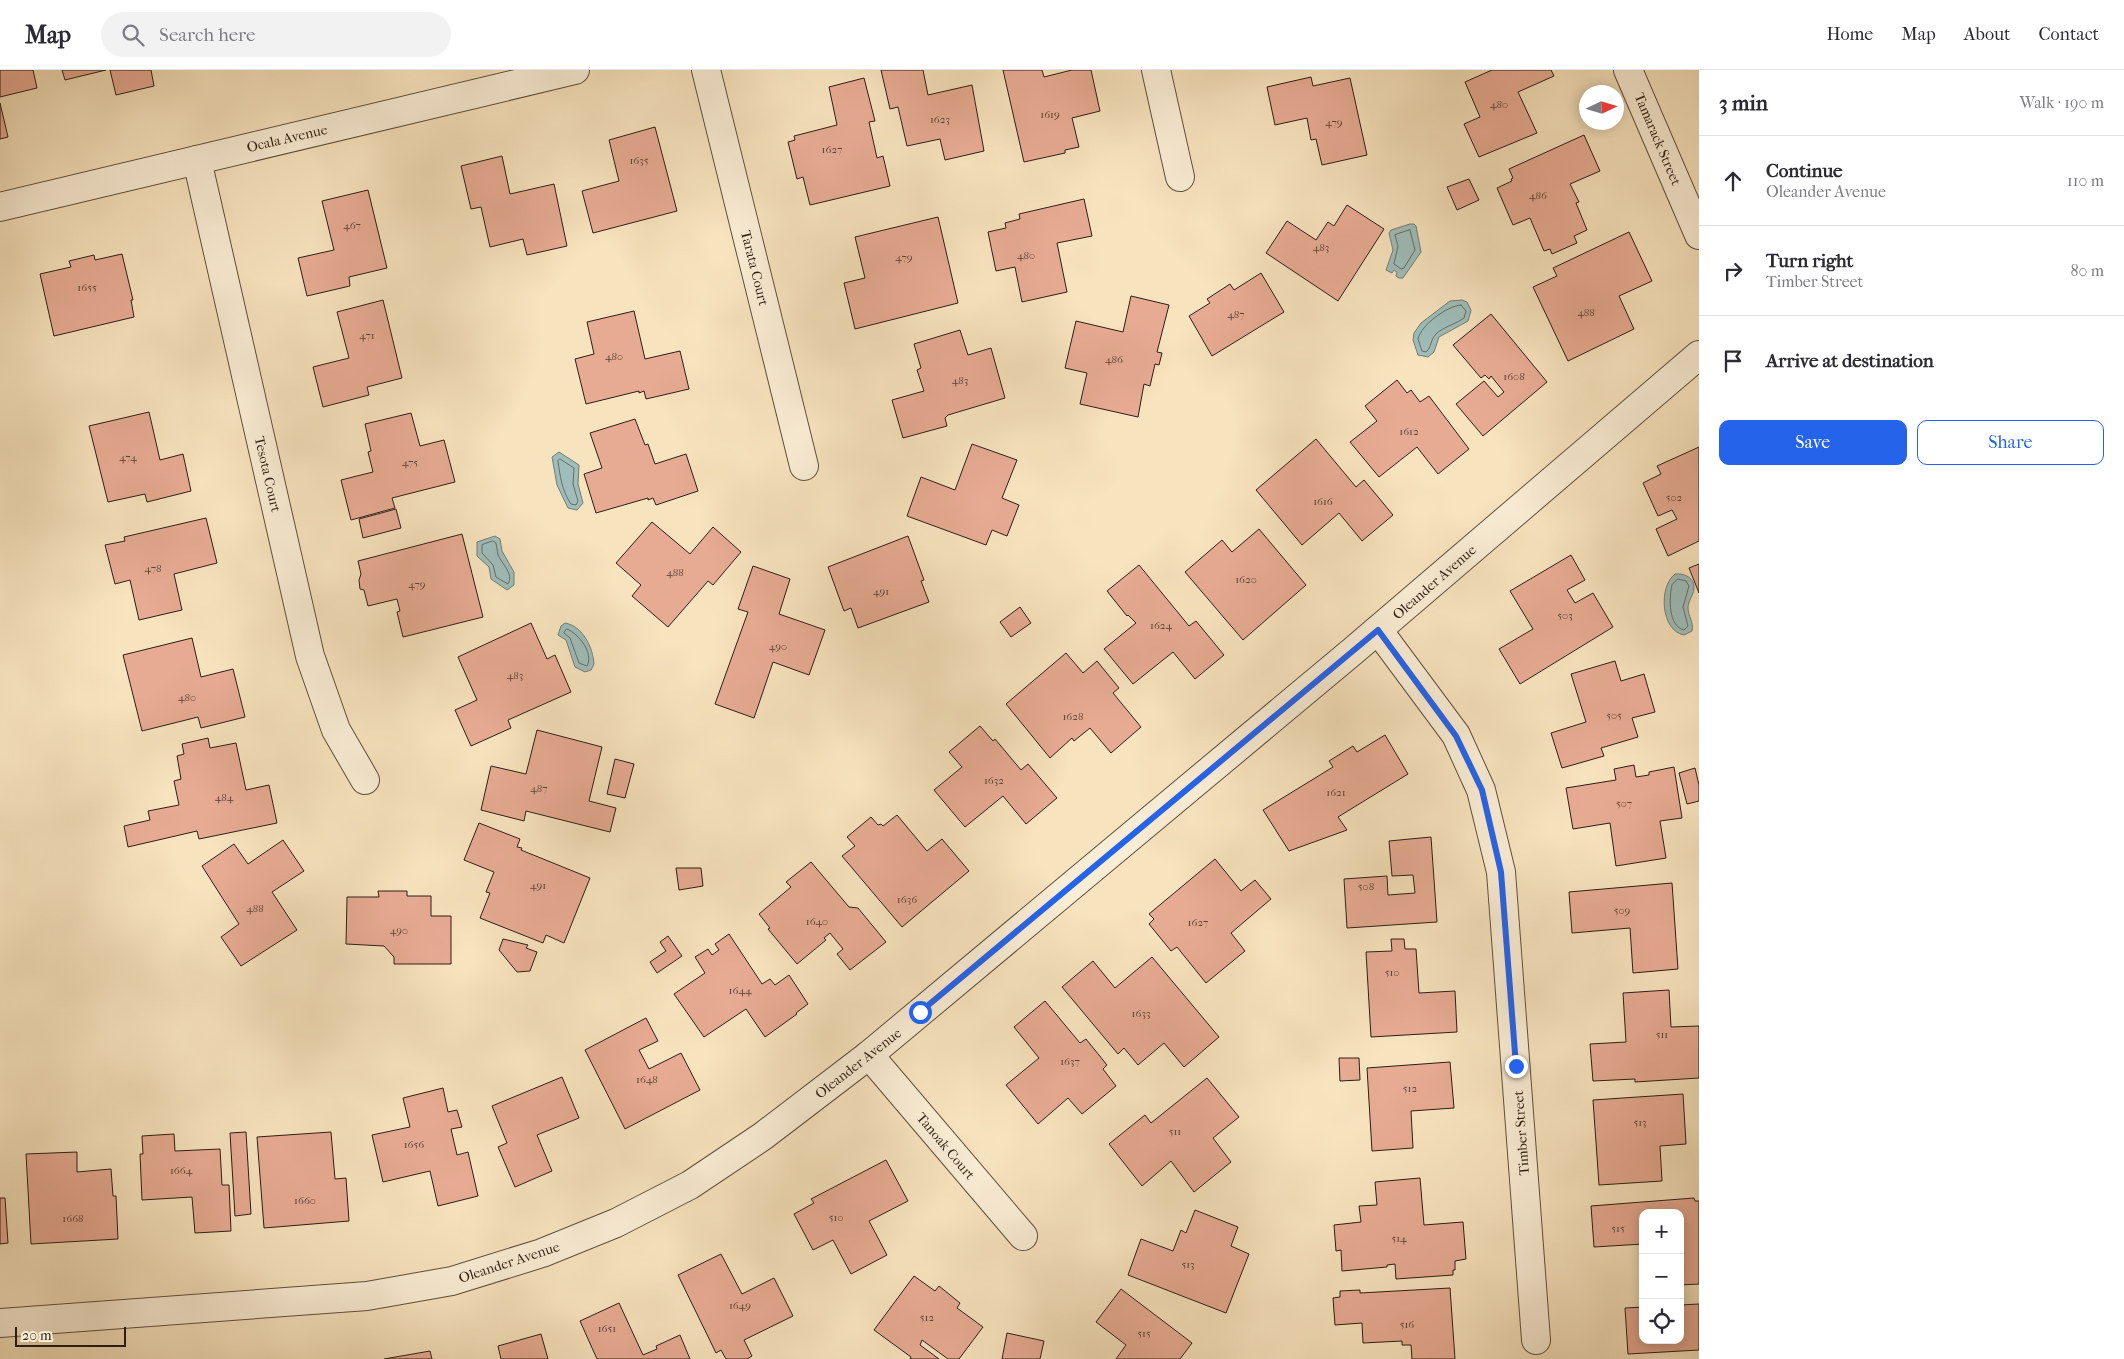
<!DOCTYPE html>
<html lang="en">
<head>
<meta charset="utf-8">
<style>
	:root { --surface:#fff; --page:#f2f2f3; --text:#2b2b33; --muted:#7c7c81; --line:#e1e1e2; --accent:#2563eb }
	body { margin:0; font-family:"IM FELL French Canon",serif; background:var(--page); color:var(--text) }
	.controls { position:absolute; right:15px; bottom:15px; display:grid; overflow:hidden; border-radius:10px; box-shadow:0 2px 12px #0003 }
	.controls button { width:45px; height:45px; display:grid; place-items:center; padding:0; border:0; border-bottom:1px solid var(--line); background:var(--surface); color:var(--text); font:25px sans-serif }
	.compass { position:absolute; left:1579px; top:15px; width:45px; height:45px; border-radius:50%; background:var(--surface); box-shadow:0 2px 12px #0003; rotate:86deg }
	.scale { position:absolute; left:15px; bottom:12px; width:111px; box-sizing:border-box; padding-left:5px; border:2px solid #2c1f11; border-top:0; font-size:14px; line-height:18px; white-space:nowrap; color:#2c1f11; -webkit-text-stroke:4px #faedd5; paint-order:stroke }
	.stop { position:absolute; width:15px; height:15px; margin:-11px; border:4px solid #2563eb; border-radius:50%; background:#fff }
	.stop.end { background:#2563eb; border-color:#fff; box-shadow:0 1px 5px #0008 }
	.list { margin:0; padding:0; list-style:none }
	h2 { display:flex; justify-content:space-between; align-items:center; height:65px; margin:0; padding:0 20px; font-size:21px }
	h2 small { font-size:16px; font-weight:400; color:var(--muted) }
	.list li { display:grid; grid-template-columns:32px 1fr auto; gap:15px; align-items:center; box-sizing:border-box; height:90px; padding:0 20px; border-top:1px solid var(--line) }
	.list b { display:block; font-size:19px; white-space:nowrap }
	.list p { margin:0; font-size:16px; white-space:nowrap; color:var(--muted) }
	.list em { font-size:16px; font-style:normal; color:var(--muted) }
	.actions { display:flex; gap:10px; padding:15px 20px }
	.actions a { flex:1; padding:11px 0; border:1px solid var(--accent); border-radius:10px; text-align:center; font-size:18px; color:var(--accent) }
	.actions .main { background:var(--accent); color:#fff }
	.icon { flex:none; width:28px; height:28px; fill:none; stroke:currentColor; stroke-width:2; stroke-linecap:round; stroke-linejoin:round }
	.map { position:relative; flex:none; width:1699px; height:1289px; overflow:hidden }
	header { display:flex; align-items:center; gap:30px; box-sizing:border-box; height:70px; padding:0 25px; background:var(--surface); border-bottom:1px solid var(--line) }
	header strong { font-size:24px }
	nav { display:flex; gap:28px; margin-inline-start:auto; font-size:18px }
	.search { width:350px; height:45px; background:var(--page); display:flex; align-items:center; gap:12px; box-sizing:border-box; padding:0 18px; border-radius:28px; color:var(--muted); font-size:19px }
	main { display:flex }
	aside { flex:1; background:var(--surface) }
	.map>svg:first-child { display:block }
	.water { fill:#9fbdba; stroke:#717e76 }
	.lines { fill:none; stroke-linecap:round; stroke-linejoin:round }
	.shore { stroke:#666e66; stroke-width:1 }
	.building { fill:#e7ab93; stroke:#2c1f11 }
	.minor-casing { stroke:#5f503c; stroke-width:30 }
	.tertiary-casing { stroke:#5f503c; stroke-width:30 }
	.minor { stroke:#faedd5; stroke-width:28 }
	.tertiary { stroke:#faedd5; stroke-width:28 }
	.route { stroke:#2563eb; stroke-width:6 }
	.labels { text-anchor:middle; stroke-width:4; stroke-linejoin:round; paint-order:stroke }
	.number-label { font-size:11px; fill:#5b4232 }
	.street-label { font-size:14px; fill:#2c1f11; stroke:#faedd5 }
</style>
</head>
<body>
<header>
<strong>Map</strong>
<div class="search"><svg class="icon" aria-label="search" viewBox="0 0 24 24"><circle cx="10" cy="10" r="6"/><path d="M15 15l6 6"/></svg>Search here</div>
<nav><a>Home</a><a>Map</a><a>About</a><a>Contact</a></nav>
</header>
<main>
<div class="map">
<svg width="1699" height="1289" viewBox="0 0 1699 1289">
	<rect width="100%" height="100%" fill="#f7e3be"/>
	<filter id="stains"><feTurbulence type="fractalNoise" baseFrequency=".004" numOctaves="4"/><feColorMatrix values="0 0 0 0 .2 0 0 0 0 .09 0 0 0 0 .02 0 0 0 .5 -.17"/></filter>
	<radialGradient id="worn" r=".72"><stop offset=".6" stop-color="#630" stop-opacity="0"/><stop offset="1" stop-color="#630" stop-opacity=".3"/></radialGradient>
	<g class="water">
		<path d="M1410,154H1414L1416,156L1421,182L1403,208H1399L1396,206L1397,202L1394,200L1392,203L1386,200L1393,180L1389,163L1391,160Z"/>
		<path d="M1462,230L1467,232L1471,240L1468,251L1439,267L1434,282L1428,287L1418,285L1413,270L1414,263L1421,253L1450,231Z"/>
		<path d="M559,382L579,395L578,414L583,433L577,440L568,438L557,415L552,387Z"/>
		<path d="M495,466L500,469L502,481L514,502V515L507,520L491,509L489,497L477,486V472Z"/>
		<path d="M1675,504C1685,503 1695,508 1694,519C1693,526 1688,531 1688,538C1688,546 1694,552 1692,561L1684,565C1661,561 1658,517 1675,504Z"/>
		<path d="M565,553C583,556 593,578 594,594L591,600L585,602L575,597L566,570L558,565L561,556Z"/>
	</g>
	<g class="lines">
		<g class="shore">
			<path d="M1410,160L1415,180L1404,198L1401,199L1394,194L1398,176L1395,165Z"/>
			<path d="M1461,235L1466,241L1464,248C1456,254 1443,257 1436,264C1430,270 1432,277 1426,282L1422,281L1418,269C1421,255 1447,236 1461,235Z"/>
			<path d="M560,389L574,398L573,414L578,431L576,435L571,434C562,421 560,406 558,391Z"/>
			<path d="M493,471L496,473C497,477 497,481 498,485C502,494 514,504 508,514L496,507L493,495L482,483V475Z"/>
			<path d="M1678,509L1686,511L1689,516L1683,537L1688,556L1684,560C1668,556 1669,528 1672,515Z"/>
			<path d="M567,559C579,564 594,583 587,596L579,593L570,568L564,563Z"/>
		</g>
	</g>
	<g class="building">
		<path d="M0,0H33L37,18L0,27Z"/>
		<path d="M62,0H106L65,10Z"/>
		<path d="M110,0H151L154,16L116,25Z"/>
		<path d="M881,0H923L928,25L972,15L984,81L945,90L940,69L907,76L898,37L890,39Z"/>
		<path d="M1003,0H1042L1044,7L1072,0H1091L1100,41L1072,48L1079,77L1065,80V83L1024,92Z"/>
		<path d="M1492,0H1551L1554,6L1518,22L1537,63L1479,87L1464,54L1480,47L1465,12Z"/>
		<path d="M1311,7L1313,16L1350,8L1367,85L1322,95L1316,69L1311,70L1307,48L1275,55L1267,17Z"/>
		<path d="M864,8L875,51L869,52L877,88L883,86L890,116L810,135L803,107L797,109L788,72L795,70L794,66L837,55L829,17Z"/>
		<path d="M0,33L8,67L0,69Z"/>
		<path d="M655,57L677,141L593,163L582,121L619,111L609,70Z"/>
		<path d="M1584,65L1600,101L1570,114L1579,132L1576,133L1587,160L1574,166L1577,173L1552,184L1550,179L1544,181L1530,148L1513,155L1497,118L1512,111L1511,109L1513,108L1509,99Z"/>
		<path d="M502,86L510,124L554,114L567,176L527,185L523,169L490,177L481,137L471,139L461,96Z"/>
		<path d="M1469,109L1479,130L1457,140L1447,117Z"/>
		<path d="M368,120L387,198L349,207L350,216L307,226L298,188L334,180L322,131Z"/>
		<path d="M1084,129L1092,166L1057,173L1067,222L1022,232L1015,197L996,201L988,162L1006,158L1005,153L1020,149L1019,144Z"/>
		<path d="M1347,135L1384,159L1338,231L1266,183L1287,151L1316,170L1328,152L1334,156Z"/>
		<path d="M938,147L958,233L855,259L844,213L865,208L855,167Z"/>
		<path d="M1629,162L1652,211L1619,226L1634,259L1568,291L1533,217L1557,206L1553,198Z"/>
		<path d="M122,184L133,230H131L134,247L54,266L40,204L71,197L69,191L94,185L95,190Z"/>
		<path d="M1261,203L1284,242L1212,286L1189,246L1210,233L1207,229L1230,214L1234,220Z"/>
		<path d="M1131,226L1169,235L1157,282L1162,283L1159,295L1155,294L1150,316L1144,314L1138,347L1080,334L1087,303L1065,298L1076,251L1123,262Z"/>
		<path d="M383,230L402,308L367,317L369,325L323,337L313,297L349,288L337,242Z"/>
		<path d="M634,241L645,289L680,281L689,319L646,329L644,321L639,323V321L586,334L575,289L594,284L587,252Z"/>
		<path d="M1491,244L1547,312L1483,366L1456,334L1484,311L1498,327L1504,322L1491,306L1489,309L1485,305L1481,308L1453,275Z"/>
		<path d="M960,260L968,285L991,278L1005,328L948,345L945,348L947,356L903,368L892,330L924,321L917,300L921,298L914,274Z"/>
		<path d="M1397,310L1407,323L1411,320L1420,332L1429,326L1469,379L1438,404L1417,377L1379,407L1350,372L1377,351L1365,336Z"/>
		<path d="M149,342L160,390L183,384L191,421L147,432L145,424L108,432L89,356Z"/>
		<path d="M411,343L420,376L444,370L455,412L392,428L395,438L351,450L341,410L373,402L368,382L371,381L365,354Z"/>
		<path d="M635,349L645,375L648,374L655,394L686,384L698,421L656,435L653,428L648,430V428L596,443L584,404L602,398L590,363Z"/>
		<path d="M1316,369L1356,417L1364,410L1393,445L1362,471L1339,443L1302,475L1256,420Z"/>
		<path d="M972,374L1017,390L1002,428L1019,435L1007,466L992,460L986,475L907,446L921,407L955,420Z"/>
		<path d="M1699,377V471L1668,486L1656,459L1677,449L1672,440L1658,446L1643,413L1661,404L1657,396Z"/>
		<path d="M396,439L401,458L363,468L359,449Z"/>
		<path d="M206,448L217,493L174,504L182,540L139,550L130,510L115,514L105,475L125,471L124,467Z"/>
		<path d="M652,452L690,484L713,457L741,482L713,515L708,511L668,557L632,526L641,515L616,493Z"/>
		<path d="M1259,459L1306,515L1243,570L1185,502L1222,470L1232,482Z"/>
		<path d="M462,464L483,547L403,567L397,542L400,541L397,529L368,536L364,520L360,519L359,510L361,504L358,491Z"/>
		<path d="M908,466L924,510L921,511L929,532L858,558L851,538L844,541L828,497Z"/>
		<path d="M1571,485L1585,510L1567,520L1575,533L1593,523L1613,557L1520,614L1499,579L1533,559L1510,521Z"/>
		<path d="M1699,494V523L1689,498Z"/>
		<path d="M1139,495L1189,556L1196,551L1224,585L1195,609L1173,582L1133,614L1104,579L1136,553L1128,545L1127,546L1107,521Z"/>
		<path d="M753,496L790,509L779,544L825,560L809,605L773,592L754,648L715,634L748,542L738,539Z"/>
		<path d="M1020,537L1031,553L1011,567L1000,552Z"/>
		<path d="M531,553L547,589L555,585L571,622L508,650L511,658L471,676L455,640L477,630L458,587Z"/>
		<path d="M192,568L201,607L233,599L245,647L201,658L198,647L142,661L123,585Z"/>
		<path d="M1066,583L1083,603L1097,591L1119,618L1113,623L1141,657L1111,683L1090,658L1074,671L1072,668L1050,688L1006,634Z"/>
		<path d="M1615,591L1621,611L1644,604L1655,642L1632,648L1638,667L1601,678L1604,686L1562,698L1551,663L1586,652L1571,604Z"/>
		<path d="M980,656L993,671L995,669L1021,700L1028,694L1057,728L1026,754L1003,726L965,757L934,720L962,697L949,682Z"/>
		<path d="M537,660L602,677L589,731L616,738L610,762L526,741L524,751L481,740L491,696L526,704Z"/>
		<path d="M1385,665L1408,704L1338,747L1347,760L1289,781L1263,740L1333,697L1329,691L1353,676L1357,682Z"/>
		<path d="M208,668L210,678L236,673L246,720L269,715L277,753L199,769L197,761L128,777L124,756L150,750L148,741L179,735L174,711L181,709L177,686L184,684L182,674Z"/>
		<path d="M615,689L634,694L625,728L607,724Z"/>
		<path d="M1634,695L1636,707L1649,705V702L1674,697L1682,748L1660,751L1666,788L1616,796L1610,753L1573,759L1566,718L1616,710L1614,699Z"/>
		<path d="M1695,698L1699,715V731L1687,734L1679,703Z"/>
		<path d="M897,745L927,781L942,769L969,801L902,857L842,786L855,776L847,767L871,747L878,755L881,754L883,756Z"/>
		<path d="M479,753L520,769L517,777L522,778L521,780L590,808L564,873L546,865L543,873L480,848L490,823L486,822L494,802L464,790Z"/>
		<path d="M1431,767L1437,852L1347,858L1344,809L1387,806L1388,825L1415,823L1413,805L1392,806L1389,771Z"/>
		<path d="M283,770L304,801L272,822L297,860L241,896L221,867L239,854L202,796L234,774L248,794Z"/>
		<path d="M1215,789L1241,821L1255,810L1271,829L1231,863L1245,881L1206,913L1177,877L1171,881L1149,854L1154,849L1149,844Z"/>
		<path d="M811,792L849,837L858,838L886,872L850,900L837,884L843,879L830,863L824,868L826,870L797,894L768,859L770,858L759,844L791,817L786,812Z"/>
		<path d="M676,798H701L703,816L679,820Z"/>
		<path d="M1672,813L1678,899L1633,903L1630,858L1572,863L1569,822Z"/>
		<path d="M378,821H407V826H431V846H451V894H394V887L384,876L346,874L347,827H379Z"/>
		<path d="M729,864L762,914L770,909L775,915L789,905L808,934L796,943L797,944L765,967L746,939L704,967L674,924L705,903L695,887L708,879L712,885L719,880L715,874Z"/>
		<path d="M668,866L682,886L657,903L650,892L666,881L660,872Z"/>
		<path d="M503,869L528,875L526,878L537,882L530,901L517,902L499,880Z"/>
		<path d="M1391,869H1404L1405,879H1416L1419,923L1455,921L1457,962L1371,967L1366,882L1392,881Z"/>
		<path d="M1152,887L1219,967L1184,997L1164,973L1138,995L1124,978L1118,984L1062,917L1093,891L1115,918Z"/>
		<path d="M1669,920L1671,957L1699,956V1008L1635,1012V1009L1593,1011L1590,974L1626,972L1623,923Z"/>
		<path d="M1045,931L1080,973L1086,969L1107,995L1103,999L1116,1016L1082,1044L1068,1028L1038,1054L1006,1015L1039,988L1014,957Z"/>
		<path d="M646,948L658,971L639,980L649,999L681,983L700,1020L625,1059L585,980Z"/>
		<path d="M1339,988H1359L1360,1010L1340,1011Z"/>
		<path d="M1450,992L1454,1038L1411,1041L1413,1078L1372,1081L1367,998Z"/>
		<path d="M562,1007L579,1048L537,1065L552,1101L515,1117L498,1077L507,1073L492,1036Z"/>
		<path d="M1207,1008L1239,1047L1213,1068L1231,1092L1194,1122L1171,1091L1142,1116L1109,1074L1145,1045L1151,1053Z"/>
		<path d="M443,1018L448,1042L457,1040L462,1057L451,1059L457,1085L468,1082L478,1126L438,1136L430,1101L383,1112L372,1065L410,1057L403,1028Z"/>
		<path d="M1683,1024L1686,1074L1660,1076L1662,1111L1599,1115L1593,1030Z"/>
		<path d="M246,1062L251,1144L235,1146L230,1063Z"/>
		<path d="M331,1062L335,1109L346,1108L349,1151L264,1158L257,1067Z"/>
		<path d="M174,1064L175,1081L220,1079L222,1115H229L231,1161L195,1163L192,1127L142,1130L140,1084H143L142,1066Z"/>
		<path d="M77,1082V1102L111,1099L113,1126H116L118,1169L31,1174L26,1084Z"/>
		<path d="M886,1090L908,1131L869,1151L887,1185L851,1204L833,1170L813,1180L794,1144L814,1133L811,1129Z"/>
		<path d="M1420,1108L1424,1155L1463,1152L1466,1189L1455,1191V1200H1453V1205L1396,1209L1395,1194L1387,1195V1197L1342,1201L1341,1180L1336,1181L1334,1155L1361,1152L1359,1136L1377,1135L1375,1112Z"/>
		<path d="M0,1128H5L8,1173L0,1174Z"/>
		<path d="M1694,1128L1695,1131H1699V1214L1680,1215V1143H1643V1174L1594,1177L1591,1136Z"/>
		<path d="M1195,1140L1238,1157L1231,1176L1249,1184L1226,1243L1128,1205L1141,1169L1173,1181L1181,1160L1186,1163Z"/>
		<path d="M721,1184L742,1224L774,1208L793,1246L744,1270L752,1286L747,1289H726L721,1280L716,1283L678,1205Z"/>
		<path d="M914,1206L935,1221L939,1216L960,1233L957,1238L983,1257L959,1289H948L922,1270L920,1275L939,1289H910L911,1287L874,1260Z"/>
		<path d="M1450,1218L1455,1289H1412L1411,1275H1402V1271L1363,1273L1362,1253L1335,1255L1333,1228L1340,1227V1221L1360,1220V1223Z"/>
		<path d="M1121,1219L1192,1273L1180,1289H1116L1126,1275L1096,1252Z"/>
		<path d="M619,1233L643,1285L657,1279L656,1276L680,1265L690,1289H597L580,1251Z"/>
		<path d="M1699,1234V1280L1628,1284L1625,1238L1643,1237V1270H1680V1235Z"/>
		<path d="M1007,1263L1044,1271L1040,1289H1002Z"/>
		<path d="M541,1264L548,1289H501L498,1276Z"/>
		<path d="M430,1281L432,1289H384Z"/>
	</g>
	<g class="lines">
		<g class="minor-casing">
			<g id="minor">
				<path d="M706,0L804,396"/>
				<path d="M1156,0L1180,107"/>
				<path d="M1628,0L1699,165"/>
				<path d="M197,90L310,586L336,660L365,710"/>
				<path d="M0,137L575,0"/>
				<path d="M1378,560L1456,665L1481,720L1501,802L1536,1270"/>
				<path d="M869,985L1023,1166"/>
			</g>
		</g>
		<g class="tertiary-casing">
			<path id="tertiary" d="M0,1253L367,1226L452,1211L542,1183L616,1153L690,1115L763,1066L869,985L1353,581L1699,285"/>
		</g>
		<use href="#minor" class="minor"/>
		<use href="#tertiary" class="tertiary"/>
	</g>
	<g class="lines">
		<path class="route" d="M920,942L1378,560L1456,666L1482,720L1501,802L1516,996"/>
	</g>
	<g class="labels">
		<g class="number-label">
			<text x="1499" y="38">480</text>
			<text x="1050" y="48">1619</text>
			<text x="940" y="53">1623</text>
			<text x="1334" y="56">479</text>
			<text x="832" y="83">1627</text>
			<text x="639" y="94">1635</text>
			<text x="1538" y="129">486</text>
			<text x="352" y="159">467</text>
			<text x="1321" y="181">483</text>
			<text x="1026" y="189">480</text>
			<text x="904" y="191">479</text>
			<text x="87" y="221">1655</text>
			<text x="1586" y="246">488</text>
			<text x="1236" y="248">487</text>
			<text x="367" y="269">471</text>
			<text x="614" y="290">480</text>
			<text x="1114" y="293">486</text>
			<text x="1514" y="310">1608</text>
			<text x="960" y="314">483</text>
			<text x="1409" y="365">1612</text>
			<text x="128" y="391">474</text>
			<text x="410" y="396">475</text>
			<text x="1674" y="431">502</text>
			<text x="1323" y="435">1616</text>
			<text x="153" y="502">478</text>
			<text x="675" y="506">488</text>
			<text x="1246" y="513">1620</text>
			<text x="417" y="518">479</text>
			<text x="881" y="525">491</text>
			<text x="1565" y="549">503</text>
			<text x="1161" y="559">1624</text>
			<text x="778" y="580">490</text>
			<text x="515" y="609">483</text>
			<text x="187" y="631">480</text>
			<text x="1614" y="649">505</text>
			<text x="1073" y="650">1628</text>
			<text x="994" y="714">1632</text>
			<text x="539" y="722">487</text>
			<text x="1336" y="726">1621</text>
			<text x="224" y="731">484</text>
			<text x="1624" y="737">507</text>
			<text x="538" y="819">491</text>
			<text x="1366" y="820">508</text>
			<text x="907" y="833">1636</text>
			<text x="255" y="842">488</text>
			<text x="1622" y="844">509</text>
			<text x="817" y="855">1640</text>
			<text x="1198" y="856">1627</text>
			<text x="399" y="864">490</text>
			<text x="1392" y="906">510</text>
			<text x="740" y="924">1644</text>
			<text x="1141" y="947">1633</text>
			<text x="1662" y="968">511</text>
			<text x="1070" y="995">1637</text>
			<text x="647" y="1013">1648</text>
			<text x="1410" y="1022">512</text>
			<text x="1640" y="1056">513</text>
			<text x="1175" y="1065">511</text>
			<text x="414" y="1078">1656</text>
			<text x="181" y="1104">1664</text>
			<text x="305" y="1134">1660</text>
			<text x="836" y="1151">510</text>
			<text x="73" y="1152">1668</text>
			<text x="1618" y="1162">515</text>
			<text x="1399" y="1172">514</text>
			<text x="1188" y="1198">513</text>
			<text x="740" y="1239">1649</text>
			<text x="927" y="1251">512</text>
			<text x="1407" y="1258">516</text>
			<text x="607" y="1262">1651</text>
			<text x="1144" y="1267">515</text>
		</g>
		<g class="street-label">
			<text transform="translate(287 68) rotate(-13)" y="5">Ocala Avenue</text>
			<text transform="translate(1658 69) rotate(67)" y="5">Tamarack Street</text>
			<text transform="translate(755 198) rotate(76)" y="5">Tarata Court</text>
			<text transform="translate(268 404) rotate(77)" y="5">Tesota Court</text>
			<text transform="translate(1434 512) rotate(-41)" y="5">Oleander Avenue</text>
			<text transform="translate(858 993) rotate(-38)" y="5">Oleander Avenue</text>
			<text transform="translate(1521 1063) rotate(-94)" y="5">Timber Street</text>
			<text transform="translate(946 1076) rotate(50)" y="5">Tanoak Court</text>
			<text transform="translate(509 1192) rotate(-18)" y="5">Oleander Avenue</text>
		</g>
	</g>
	<rect width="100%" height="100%" filter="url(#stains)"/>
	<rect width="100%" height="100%" fill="url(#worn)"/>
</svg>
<div class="controls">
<button>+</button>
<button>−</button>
<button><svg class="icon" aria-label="locate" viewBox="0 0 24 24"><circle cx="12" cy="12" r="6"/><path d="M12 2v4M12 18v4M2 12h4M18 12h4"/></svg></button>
</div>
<svg class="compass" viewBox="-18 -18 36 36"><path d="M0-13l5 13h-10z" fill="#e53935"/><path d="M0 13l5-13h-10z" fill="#7c7c81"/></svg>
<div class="scale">20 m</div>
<div class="stop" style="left:920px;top:942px"></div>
<div class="stop end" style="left:1516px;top:996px"></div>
</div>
<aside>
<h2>3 min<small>Walk · 190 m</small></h2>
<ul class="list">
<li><svg class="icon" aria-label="ahead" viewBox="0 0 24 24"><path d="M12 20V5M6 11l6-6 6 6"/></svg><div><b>Continue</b><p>Oleander Avenue</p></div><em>110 m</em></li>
<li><svg class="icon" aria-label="right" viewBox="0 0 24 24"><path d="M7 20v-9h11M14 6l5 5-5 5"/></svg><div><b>Turn right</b><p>Timber Street</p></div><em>80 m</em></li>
<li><svg class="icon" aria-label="arrive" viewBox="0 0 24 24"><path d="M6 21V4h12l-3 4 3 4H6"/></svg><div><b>Arrive at destination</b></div></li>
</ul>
<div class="actions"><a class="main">Save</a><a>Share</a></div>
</aside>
</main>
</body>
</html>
